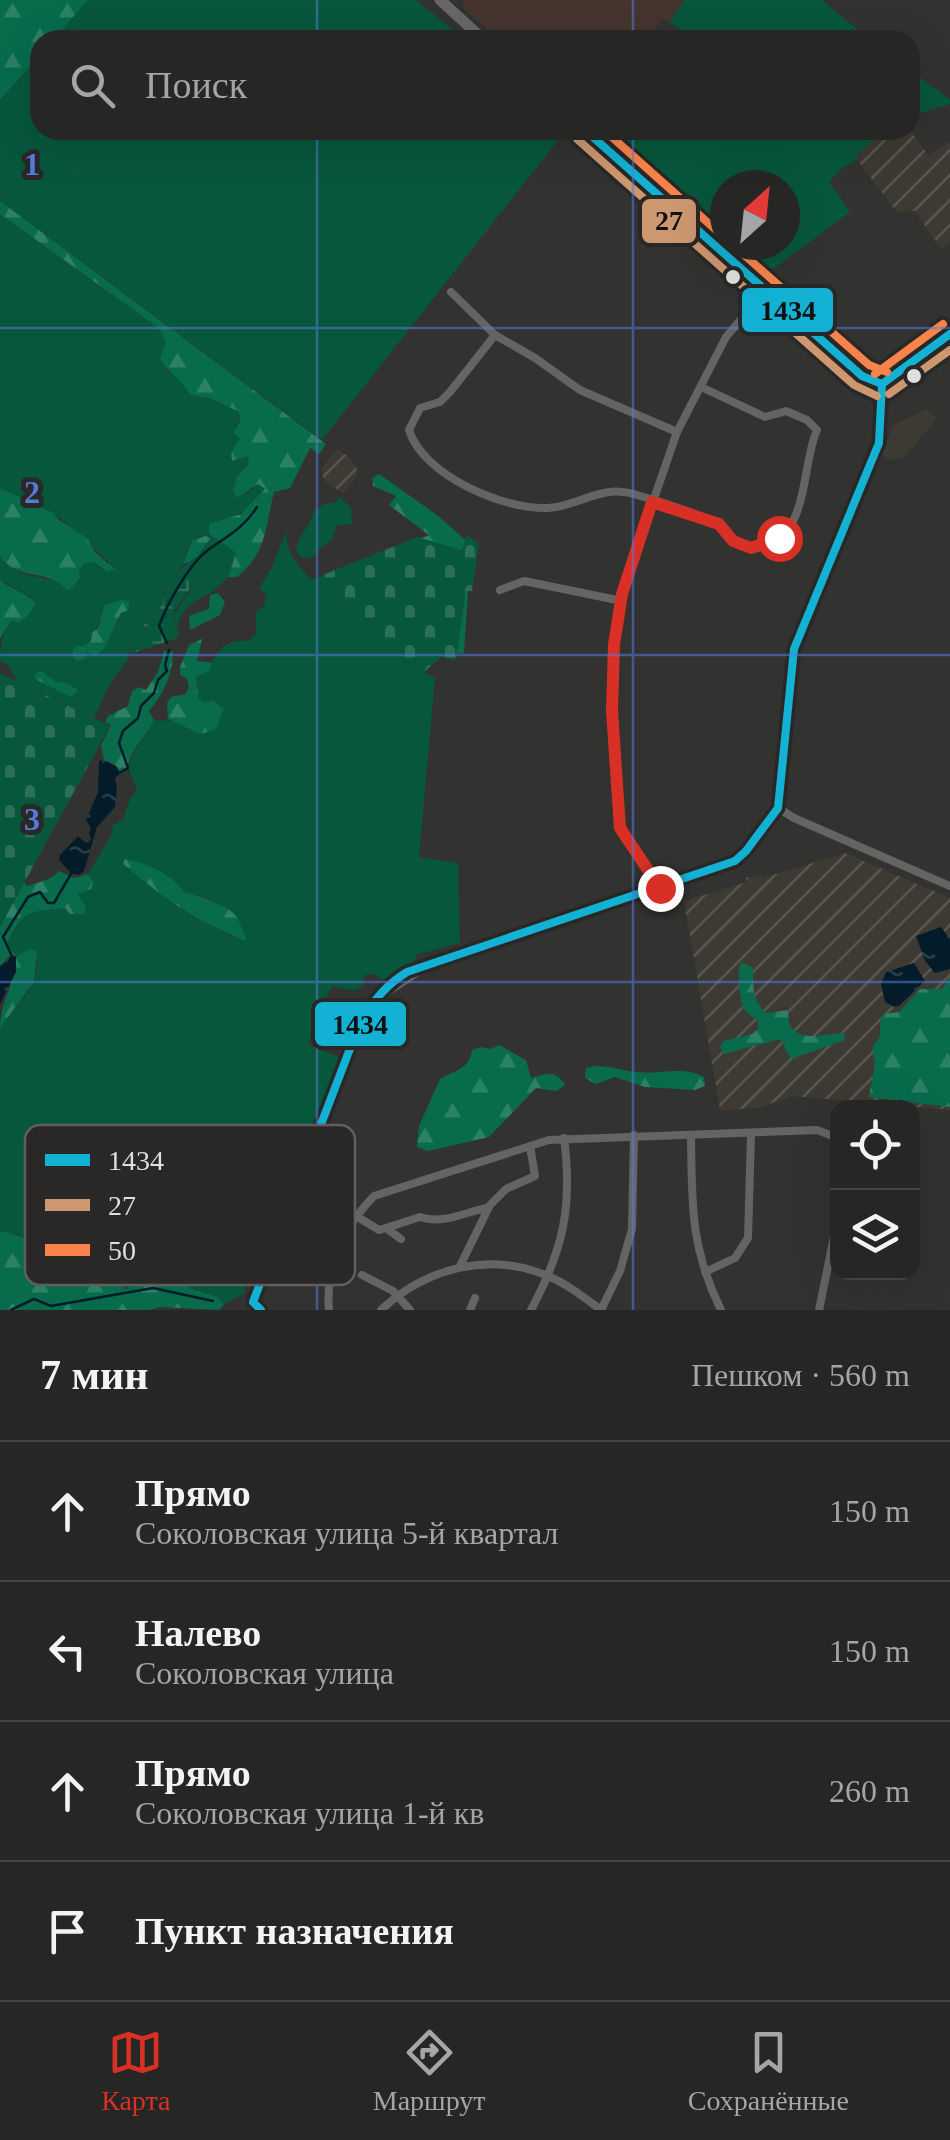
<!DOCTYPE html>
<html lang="ru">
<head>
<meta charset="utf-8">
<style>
	:root { --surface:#262625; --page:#2e2e2d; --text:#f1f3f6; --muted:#a4a5a7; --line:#424342; --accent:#d93025 }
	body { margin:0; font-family:"Times New Roman",serif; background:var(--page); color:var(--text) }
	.controls { position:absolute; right:30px; bottom:30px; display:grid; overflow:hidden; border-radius:20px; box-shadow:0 10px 40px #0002 }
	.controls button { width:90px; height:90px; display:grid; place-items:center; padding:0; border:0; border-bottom:2px solid var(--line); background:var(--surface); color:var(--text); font:50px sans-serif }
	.compass { position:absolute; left:710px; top:170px; width:90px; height:90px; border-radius:50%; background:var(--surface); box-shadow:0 10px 40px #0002; rotate:27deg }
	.stop { position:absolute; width:30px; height:30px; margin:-22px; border:8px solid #d93025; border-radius:50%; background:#fff }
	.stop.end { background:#d93025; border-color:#fff; box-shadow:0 2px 10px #0008 }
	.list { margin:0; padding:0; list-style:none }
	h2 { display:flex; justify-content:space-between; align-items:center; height:130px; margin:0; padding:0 40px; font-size:42px }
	h2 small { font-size:32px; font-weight:400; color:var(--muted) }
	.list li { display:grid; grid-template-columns:65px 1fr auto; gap:30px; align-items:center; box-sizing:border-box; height:140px; padding:0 40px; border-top:2px solid var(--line) }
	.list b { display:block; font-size:38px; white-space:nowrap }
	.list p { margin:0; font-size:32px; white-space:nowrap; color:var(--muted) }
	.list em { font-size:32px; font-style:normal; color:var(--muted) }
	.icon { flex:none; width:55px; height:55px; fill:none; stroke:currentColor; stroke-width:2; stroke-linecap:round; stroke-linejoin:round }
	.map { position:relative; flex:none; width:950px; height:1310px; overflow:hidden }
	.search { position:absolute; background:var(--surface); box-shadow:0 10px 40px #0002; left:30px; right:30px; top:30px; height:110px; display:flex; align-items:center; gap:25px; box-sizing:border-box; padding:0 35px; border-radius:30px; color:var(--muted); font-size:38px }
	.sheet { height:690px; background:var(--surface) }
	nav { display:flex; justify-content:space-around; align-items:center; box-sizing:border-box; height:140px; border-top:2px solid var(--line); background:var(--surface); font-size:28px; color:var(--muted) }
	nav a { display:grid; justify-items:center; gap:5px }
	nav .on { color:var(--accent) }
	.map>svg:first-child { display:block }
	.built { fill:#3d3a33 }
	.industrial { fill:url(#industrial-furrows) }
	.education { fill:#45352e }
	.green { fill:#07573d; fill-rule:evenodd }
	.forest { fill:url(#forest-firs) }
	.wetland { fill:url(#wetland-marsh) }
	.cemetery { fill:url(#cemetery-stones) }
	.water { fill:url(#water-ripples) }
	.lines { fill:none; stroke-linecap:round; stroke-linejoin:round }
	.stream { stroke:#041c29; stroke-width:2.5 }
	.street { stroke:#646463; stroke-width:8 }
	.secondary { stroke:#686767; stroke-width:11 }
	.bus-1-casing { stroke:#292826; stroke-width:15 }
	.bus-2-casing { stroke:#292826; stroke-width:15 }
	.bus-3-casing { stroke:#292826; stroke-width:15 }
	.bus-1 { stroke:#13b2d5; stroke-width:8 }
	.bus-2 { stroke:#cd976f; stroke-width:8 }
	.bus-3 { stroke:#f8844c; stroke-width:8 }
	.route { stroke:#d93025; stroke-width:12 }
	.grid { fill:none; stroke:#577ada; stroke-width:2.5; stroke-opacity:0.55 }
	.bus-dot { fill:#dfdfdd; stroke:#292826; stroke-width:4 }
	.key { fill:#292826; stroke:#605f5d; stroke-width:2.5 }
	.key-label { font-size:28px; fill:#dfdfdd }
	.grid-label { font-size:32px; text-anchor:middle; font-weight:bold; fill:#577ada; stroke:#292826; stroke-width:10; stroke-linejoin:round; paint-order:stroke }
	.line-badge { stroke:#292826; stroke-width:4 }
	.pale-badge-label { font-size:28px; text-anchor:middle; font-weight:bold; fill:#111 }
</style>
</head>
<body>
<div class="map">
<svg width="950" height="1310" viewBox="0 0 950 1310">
	<defs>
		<pattern id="industrial-furrows" width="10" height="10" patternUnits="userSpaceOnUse" patternTransform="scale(2.5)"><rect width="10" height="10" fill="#3d3a33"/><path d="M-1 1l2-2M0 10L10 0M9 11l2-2" fill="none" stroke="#595650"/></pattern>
		<pattern id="forest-firs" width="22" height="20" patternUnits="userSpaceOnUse" patternTransform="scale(2.5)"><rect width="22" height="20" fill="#076b4c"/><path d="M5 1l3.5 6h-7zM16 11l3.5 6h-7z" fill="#2b8065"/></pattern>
		<pattern id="wetland-marsh" width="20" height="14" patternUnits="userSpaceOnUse" patternTransform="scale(2.5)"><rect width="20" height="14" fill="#07573d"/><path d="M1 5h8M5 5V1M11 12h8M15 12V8" fill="none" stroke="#2b6f59"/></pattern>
		<pattern id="cemetery-stones" width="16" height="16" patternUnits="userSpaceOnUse" patternTransform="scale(2.5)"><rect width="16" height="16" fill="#07573d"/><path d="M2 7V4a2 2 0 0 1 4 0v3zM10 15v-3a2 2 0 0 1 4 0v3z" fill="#2b6f59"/></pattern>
		<pattern id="water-ripples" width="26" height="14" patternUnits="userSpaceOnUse" patternTransform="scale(2.5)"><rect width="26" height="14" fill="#041c29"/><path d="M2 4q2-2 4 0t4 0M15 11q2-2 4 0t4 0" fill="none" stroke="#283d48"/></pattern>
	</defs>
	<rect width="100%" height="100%" fill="#323231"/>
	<path class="built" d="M927,409L937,418L904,458L888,460L881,456L893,425Z"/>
	<g class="industrial">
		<path d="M887,130H910L928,155L948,142L950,145V243L941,249L915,211L897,212L857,160L855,155Z"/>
		<path d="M337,449L350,458L359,473L343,494L324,480L321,469Z"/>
		<path d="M845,853L950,898V1110L792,1096L758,1108L720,1110L684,901L747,882L746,878L761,874L763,878Z"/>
	</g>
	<path class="education" d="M466,0H685L669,22L663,18L647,40H499L461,6Z"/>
	<g class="green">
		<path d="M88,0H416L465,40H53Z"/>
		<path d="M685,0H822L870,40H672L680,29L669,22Z"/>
		<path d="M40,55V130H566L322,440L0,201V100Z"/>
		<path d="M910,70L950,100V104L910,116Z"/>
		<path d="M607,130H887L856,155L857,160L841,169L829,182L850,212L765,275L730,245H785V185H725V240L604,136Z"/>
		<path d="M0,214L160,329L166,343L167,370L182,380L190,395L209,398L238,410L242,418L236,425L240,439L233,460L247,456L249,464L237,476L245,494L259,484L265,489C252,512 228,517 210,533L236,553C228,604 184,589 178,627L172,617L206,567L207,555L211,552V548L205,547L210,539L201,536L191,540L183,564L163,592V604L132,638L127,661L111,682L94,718L17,681L9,666L0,662C0,629 11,622 31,597L0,580V546L1,556L20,573L55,581L69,591L79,578V570L84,564L93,562L99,568L110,563L54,513L0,488ZM122,613L104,649L98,655L84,646L91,641L100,620Z"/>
		<path d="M340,497L351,508L352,524L337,525L332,540L319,549L316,556L303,559L296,550C298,534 311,527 314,510L327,503H335Z"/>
		<path d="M287,530C285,554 296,561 310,579L318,577C342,622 391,656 435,678L419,857L458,863L460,943L415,955L416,960L399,968L385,981L374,974L364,975L363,986L353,991L333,986C327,992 309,1036 309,1045L341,1058L256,1279L246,1276L245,1293L224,1304L217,1297L190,1290L173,1271L145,1274L125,1290L95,1286L76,1265L48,1260L28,1239L16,1234L0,1232V1028L30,989L36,975L37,953L16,957L6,942L27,912L65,908L76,894L93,882L88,874L111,836L113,825L123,820L130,799L137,790L128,768C132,749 146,738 154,720L175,721L192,731L205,703L199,699L196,677C221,662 213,638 249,641L256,633V612L265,605L266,594L259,588L271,569ZM167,877L184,892L206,898L226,909L243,933V941C212,925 176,913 153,884Z"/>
	</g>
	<g class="forest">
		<path d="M0,0H88L53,40H40V55L0,100Z"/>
		<path d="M0,201L326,444L319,454L310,448L290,488L274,492C265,527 267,553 237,577H228L236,553L209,533V524L241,514L265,489L258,484L237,498L233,491L237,476L249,464L247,456L232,461L231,452L240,439L234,433L241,418L238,411L209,398L190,395C182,379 168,373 160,358L166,343L160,329L0,214Z"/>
		<path d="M379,474L437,515L471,545L464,653L437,655L365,563L429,535L389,505L396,496L373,486L372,478Z"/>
		<path d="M0,488L54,513L59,520L87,538L95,552L115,569L108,572L93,562L84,564L79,570L80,578L69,591C64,588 60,583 55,581C34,570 18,579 0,556Z"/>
		<path d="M206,536L210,539L194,561L183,564L192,540Z"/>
		<path d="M0,580C11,590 26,591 36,604L26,618L19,622L11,621L0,639Z"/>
		<path d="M218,593L225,602L220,615L190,630L189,616L209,609L210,595Z"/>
		<path d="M121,600L129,602V610L121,613L104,649L96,656L87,652L85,659L77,661L72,654L75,646H84L91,641L92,633L98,628L105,605Z"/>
		<path d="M202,639L197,661L212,663L210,670L196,677L199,699L205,703L212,700L224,709L215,730L200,734L168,719L167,703L171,697L186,694L189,687L187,679L180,675V667L189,645Z"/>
		<path d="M164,651L173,652C173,673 163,695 149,711L154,720C148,733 140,740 134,751C127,761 131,766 120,773L116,766L104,760L101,746L111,725L105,722L108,716L128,706L132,691L139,687L146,690L158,672Z"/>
		<path d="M41,671L56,682L66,683L78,690L71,697L35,679L36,672Z"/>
		<path d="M125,859C145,862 173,875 184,892C197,895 230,906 237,917C240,922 244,935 246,939L244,941C225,931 205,924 187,912C164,898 144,881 123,864Z"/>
		<path d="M59,871L74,878L88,874L93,882L91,889L77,894L85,906V914H70L65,908C28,913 26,907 7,943L16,957L30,949L37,952L34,982L0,1028C0,1002 15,984 16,957L11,954L0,966V927L24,882L27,886C37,883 53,879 59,871Z"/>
		<path d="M741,962L753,968C753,984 752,1001 766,1013L788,1010C789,1016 788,1023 791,1027C803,1043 828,1033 844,1033L845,1040L791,1059L780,1039L724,1054L720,1047L724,1041L752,1034L758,1029V1021C757,1020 746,1012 745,1011C739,1002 737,970 741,962Z"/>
		<path d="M950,977V1107L869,1097L875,1063L872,1048L880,1036V1020L884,1014L899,1012L920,989H942Z"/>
		<path d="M499,1045L526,1060L531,1078C546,1074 556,1069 565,1085L557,1091L536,1088L489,1137L428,1151L417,1147L419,1126L440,1079C455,1070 470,1069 472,1050L481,1047L490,1049Z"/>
		<path d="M596,1066C611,1066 623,1071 637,1072C659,1075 683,1065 704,1077L705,1086L695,1090L645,1087L615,1077L596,1084L585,1078L586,1068Z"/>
		<path d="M0,1232H7L28,1239L48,1260L76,1265L94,1285C107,1277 116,1278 125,1290L145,1274L183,1272L190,1289L217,1297L224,1304L219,1310L160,1307L150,1310H0Z"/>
	</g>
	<path class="wetland" d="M219,545L207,555L206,567L174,611L172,617L179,633L177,638L130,654L132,638L163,604C163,575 190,566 205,547Z"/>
	<g class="cemetery">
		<path d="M467,535L479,544L472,591H466L456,660L441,657L424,672C380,651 342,621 318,577L417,537L462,550Z"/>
		<path d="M0,673L110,726L0,927Z"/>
	</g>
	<g class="water">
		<path d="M104,760L116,766L120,773L115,778L117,789L115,807L97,827L84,871L79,875L71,873L59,860L60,855L78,836L86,843L91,840L89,833L91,829L86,820L98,792L99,761Z"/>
		<path d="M941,927L950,939V969L935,973L925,961L916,936Z"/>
		<path d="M12,954L16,957V972L0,1004V966L7,962Z"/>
		<path d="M914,963L925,981L899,1006L892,1007L885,1002L881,984L886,972Z"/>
	</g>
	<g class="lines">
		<g class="stream">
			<path d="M167,643L159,626C167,604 189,564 208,550C226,537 244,528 257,507"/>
			<path d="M117,774L128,768L119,743L123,731L138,718L141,706L154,693L158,680L167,671L165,665L169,650"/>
			<path d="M11,954L3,937L28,897L40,892L48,903H54L72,872"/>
			<path d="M11,1310L34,1299L51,1306L153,1288L213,1301"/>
		</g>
		<g class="street">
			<path d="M451,292L495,335L535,358L580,390L677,432"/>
			<path d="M495,335L450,392L440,402L420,408L409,430C423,476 505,510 548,508C581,506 601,483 637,495C663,503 692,511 716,523C728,529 731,541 745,546C752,549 759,548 767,545C810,528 801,466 817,430L807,420L786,411L765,417L701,387"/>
			<path d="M500,590L524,581L622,601"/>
			<path d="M660,888L620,828L612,711L614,645L621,595L677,432L726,337L773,282"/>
			<path d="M383,995L421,970"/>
			<path d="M691,1135C692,1203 690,1247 721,1310"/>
			<path d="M361,1219L379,1230L386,1228"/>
			<path d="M401,1239L386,1228L420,1217C444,1225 463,1212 488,1208"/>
			<path d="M460,1266L490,1205L506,1189L535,1176L530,1146"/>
			<path d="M705,1272L735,1258L748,1238L751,1134"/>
			<path d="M362,1275L393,1291L410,1310"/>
			<path d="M261,1310L253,1302L356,1033L365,1012L398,977L735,861L746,851L778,808L794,818L950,886"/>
			<path d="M329,1310C325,1266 343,1228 374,1196L549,1140L817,1130L838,1138"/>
			<path d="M381,1310C426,1268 489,1251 548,1276C567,1284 585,1298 601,1310L620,1271L632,1229L634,1135"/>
			<path d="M470,1310L475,1298"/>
			<path d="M531,1310C563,1250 573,1207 564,1138"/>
			<path d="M819,1310L838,1217"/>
		</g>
		<g class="secondary">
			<path d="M440,0L484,40"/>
			<path d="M585,130L862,376L882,384"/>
			<path d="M882,384L950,334"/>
			<path d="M778,808L794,649L879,443L882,384"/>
		</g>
		<g class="bus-1-casing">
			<g id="bus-1">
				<path d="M585,130L862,376L882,384"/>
				<path d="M882,384L950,334"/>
				<path d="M261,1310L253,1302L356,1033C367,1008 384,986 407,972L735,861L746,851L778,808L794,649L879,443L882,384"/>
			</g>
		</g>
		<g class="bus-2-casing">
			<g id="bus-2">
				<path d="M577,139L854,385L877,396"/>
				<path d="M889,394L950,350"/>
			</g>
		</g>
		<g class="bus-3-casing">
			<g id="bus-3">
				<path d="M604,130L725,238"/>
				<path d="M733,245L869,365L887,372"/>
				<path d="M875,374L943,324"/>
			</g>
		</g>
		<use href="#bus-1" class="bus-1"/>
		<use href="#bus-2" class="bus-2"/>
		<use href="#bus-3" class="bus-3"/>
	</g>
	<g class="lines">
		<path class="route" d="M660,888L620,828L612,711L614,645L622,594L652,502L719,524L733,541L751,548L779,538"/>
	</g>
	<path class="grid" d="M317,0V40M633,0V40M317,130V1310M633,130V1310M0,328H950M0,655H950M0,982H950"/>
	<g class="bus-dot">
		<circle cx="733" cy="277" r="9"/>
		<circle cx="914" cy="376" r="9"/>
	</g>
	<rect x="25" y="1125" width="330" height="160" rx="15" class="key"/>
	<rect x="45" y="1154" width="45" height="12" fill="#13b2d5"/>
	<rect x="45" y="1199" width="45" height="12" fill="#cd976f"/>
	<rect x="45" y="1244" width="45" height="12" fill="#f8844c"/>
	<g class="key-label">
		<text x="108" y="1170">1434</text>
		<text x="108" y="1215">27</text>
		<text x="108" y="1260">50</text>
	</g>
	<g class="grid-label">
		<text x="32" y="175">1</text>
		<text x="32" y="503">2</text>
		<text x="32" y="830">3</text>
	</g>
	<g class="line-badge">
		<rect x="640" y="197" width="58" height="48" rx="10" fill="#cd976f"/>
		<rect x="740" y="286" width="95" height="48" rx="10" fill="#13b2d5"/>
		<rect x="313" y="1000" width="95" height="48" rx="10" fill="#13b2d5"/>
	</g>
	<g class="pale-badge-label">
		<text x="669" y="230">27</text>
		<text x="788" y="320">1434</text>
		<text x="360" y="1034">1434</text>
	</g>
</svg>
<div class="controls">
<button><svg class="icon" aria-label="locate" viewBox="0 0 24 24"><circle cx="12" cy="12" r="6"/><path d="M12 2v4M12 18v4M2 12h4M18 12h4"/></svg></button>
<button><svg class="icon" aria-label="layers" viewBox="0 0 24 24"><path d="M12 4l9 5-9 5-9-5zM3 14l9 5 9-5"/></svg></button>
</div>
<svg class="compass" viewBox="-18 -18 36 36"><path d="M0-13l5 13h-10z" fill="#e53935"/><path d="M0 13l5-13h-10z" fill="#a4a5a7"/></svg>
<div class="stop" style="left:779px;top:538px"></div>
<div class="stop end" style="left:660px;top:888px"></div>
<div class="search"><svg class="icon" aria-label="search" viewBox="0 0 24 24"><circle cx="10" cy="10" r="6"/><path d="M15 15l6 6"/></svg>Поиск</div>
</div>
<section class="sheet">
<h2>7 мин<small>Пешком · 560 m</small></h2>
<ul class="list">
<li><svg class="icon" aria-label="ahead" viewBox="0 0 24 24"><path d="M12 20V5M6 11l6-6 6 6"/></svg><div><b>Прямо</b><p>Соколовская улица 5-й квартал</p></div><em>150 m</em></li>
<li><svg class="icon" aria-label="left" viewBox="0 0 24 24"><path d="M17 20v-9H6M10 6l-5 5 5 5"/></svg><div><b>Налево</b><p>Соколовская улица</p></div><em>150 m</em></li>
<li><svg class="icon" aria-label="ahead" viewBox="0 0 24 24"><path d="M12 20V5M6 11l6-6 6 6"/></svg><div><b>Прямо</b><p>Соколовская улица 1-й кв</p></div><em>260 m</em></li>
<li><svg class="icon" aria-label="arrive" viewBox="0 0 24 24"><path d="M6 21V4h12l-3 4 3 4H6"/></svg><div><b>Пункт назначения</b></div></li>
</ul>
</section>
<nav>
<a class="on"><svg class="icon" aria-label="map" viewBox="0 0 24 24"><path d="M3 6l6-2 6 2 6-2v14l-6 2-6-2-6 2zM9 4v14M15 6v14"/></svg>Карта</a>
<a><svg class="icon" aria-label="directions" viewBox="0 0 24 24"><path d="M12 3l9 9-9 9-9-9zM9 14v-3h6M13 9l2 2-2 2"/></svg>Маршрут</a>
<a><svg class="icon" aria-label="saved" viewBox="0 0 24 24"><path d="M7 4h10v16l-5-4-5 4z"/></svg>Сохранённые</a>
</nav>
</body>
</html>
